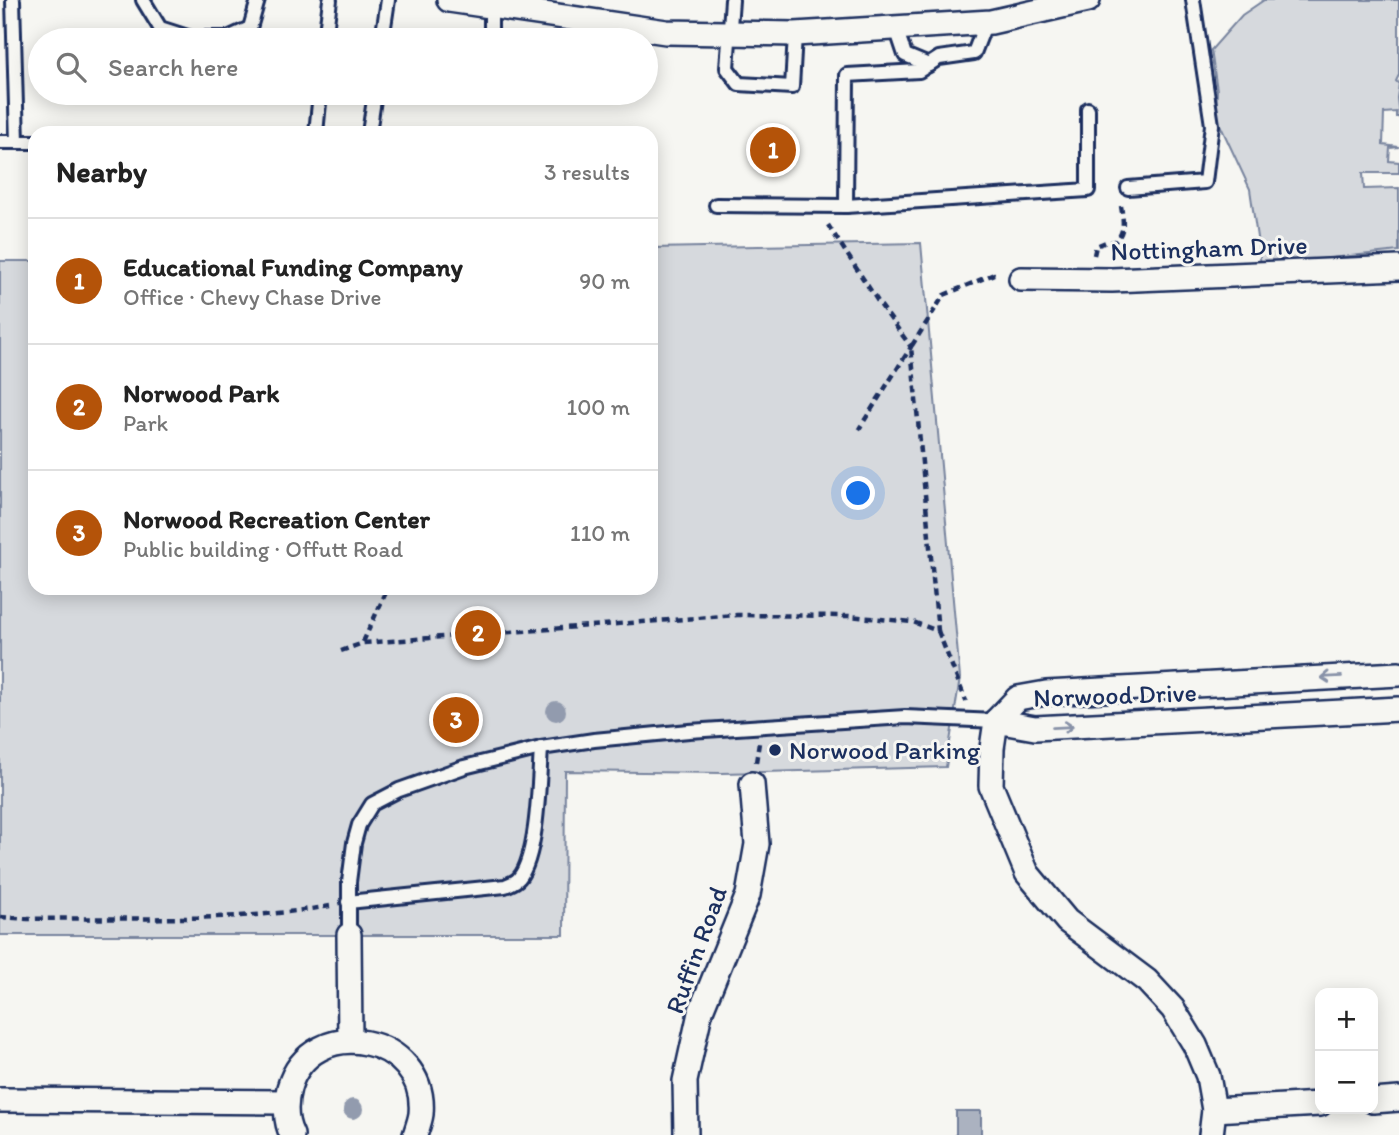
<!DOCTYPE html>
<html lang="en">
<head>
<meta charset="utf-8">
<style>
	:root { --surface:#fff; --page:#f2f2f2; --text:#222; --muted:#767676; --line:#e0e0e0; --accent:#b45309 }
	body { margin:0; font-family:Itim,sans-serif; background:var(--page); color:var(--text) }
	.controls { position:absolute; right:21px; bottom:21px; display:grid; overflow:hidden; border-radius:14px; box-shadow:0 4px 18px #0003 }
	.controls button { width:63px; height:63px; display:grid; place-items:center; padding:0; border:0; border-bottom:2px solid var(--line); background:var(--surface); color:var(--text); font:35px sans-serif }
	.you { position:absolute; left:859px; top:494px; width:24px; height:24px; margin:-18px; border:5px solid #fff; border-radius:50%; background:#1a73e8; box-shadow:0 0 0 10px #1a73e833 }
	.badge { display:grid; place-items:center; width:46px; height:46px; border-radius:50%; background:var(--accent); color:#fff; font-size:23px; font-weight:700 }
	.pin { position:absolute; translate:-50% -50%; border:4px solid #fff; box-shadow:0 2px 7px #0006 }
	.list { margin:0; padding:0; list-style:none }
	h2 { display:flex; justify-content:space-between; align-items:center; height:91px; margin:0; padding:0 28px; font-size:30px }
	h2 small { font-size:23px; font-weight:400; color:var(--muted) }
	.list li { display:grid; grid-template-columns:46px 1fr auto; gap:21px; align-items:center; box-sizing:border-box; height:126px; padding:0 28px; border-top:2px solid var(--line) }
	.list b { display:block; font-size:26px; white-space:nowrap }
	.list p { margin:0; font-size:23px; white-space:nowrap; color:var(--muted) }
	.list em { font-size:23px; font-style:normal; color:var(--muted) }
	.icon { flex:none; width:38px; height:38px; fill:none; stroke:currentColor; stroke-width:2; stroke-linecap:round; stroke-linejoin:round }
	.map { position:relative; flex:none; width:1399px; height:1135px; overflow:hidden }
	.search { position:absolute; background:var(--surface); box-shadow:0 4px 18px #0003; left:28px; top:28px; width:630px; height:77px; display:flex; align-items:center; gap:18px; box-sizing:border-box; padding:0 24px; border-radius:38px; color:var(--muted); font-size:26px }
	.panel { position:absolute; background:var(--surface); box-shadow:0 4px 18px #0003; left:28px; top:126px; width:630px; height:469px; border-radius:21px }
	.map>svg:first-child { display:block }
	.green { fill:#d6d9dd; stroke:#78849e; stroke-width:2 }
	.water { fill:#abb2c0; stroke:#717e99; stroke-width:2 }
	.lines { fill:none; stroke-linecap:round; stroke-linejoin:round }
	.service-casing { stroke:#1b2f5e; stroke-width:18 }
	.minor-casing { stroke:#1b2f5e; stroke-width:28 }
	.path { stroke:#1b2f5e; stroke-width:4.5; stroke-dasharray:7 5; stroke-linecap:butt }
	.service { stroke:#f6f6f2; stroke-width:12 }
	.minor { stroke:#f6f6f2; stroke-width:23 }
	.tree { fill:#929bae }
	.oneway { stroke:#8892a8 }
	.poi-dot { fill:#1b2f5e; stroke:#f6f6f2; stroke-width:2.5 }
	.labels { text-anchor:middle; stroke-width:6; stroke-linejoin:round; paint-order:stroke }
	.street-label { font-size:26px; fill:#1b2f5e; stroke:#f6f6f2 }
	.poi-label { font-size:26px; fill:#1b2f5e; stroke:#f6f6f2; text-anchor:start }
</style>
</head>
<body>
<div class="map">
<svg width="1399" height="1135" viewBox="0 0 1399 1135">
	<rect width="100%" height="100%" fill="#f6f6f2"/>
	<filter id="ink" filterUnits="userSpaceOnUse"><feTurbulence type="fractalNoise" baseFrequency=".0143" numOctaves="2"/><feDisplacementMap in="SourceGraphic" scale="14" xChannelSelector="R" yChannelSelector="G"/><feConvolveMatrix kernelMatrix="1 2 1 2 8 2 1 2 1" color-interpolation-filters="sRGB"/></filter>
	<g filter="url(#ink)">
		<g class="green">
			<path d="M1264,0H1399V75L1396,81L1399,84L1397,98L1399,117H1396V112L1384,113L1383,145L1399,147L1390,148L1389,161L1399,162V173H1363L1364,189L1399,188V251L1261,265L1250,189L1216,116L1217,90L1211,50L1242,15Z"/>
			<path d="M921,243L960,678L946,767L722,773L565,771L564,935H0V261H35V588H651V248Z"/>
		</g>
		<rect class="water" x="956" y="1111" width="25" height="24"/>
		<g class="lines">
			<g class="service-casing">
				<g id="service">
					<path d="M13,0L17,142H35"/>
					<path d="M143,0L160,28L191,38H228L250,28L258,0"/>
					<path d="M732,0L727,68L739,84L792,87L795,34"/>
					<path d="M491,6V33L494,40"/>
					<path d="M896,28L905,55L929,65"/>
					<path d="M325,40L330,0"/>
					<path d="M382,40L388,0"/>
					<path d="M316,133L320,93"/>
					<path d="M369,133L375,93"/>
					<path d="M0,142H17"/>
					<path d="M1128,188L1205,182L1212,125L1193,0"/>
					<path d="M716,205L846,206L1088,190V109"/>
					<path d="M846,206L847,75L919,71L939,58L974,53L986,22"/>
					<path d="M348,902L505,886C510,884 516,882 519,878C538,856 539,778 541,748"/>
					<path d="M349,935V882L354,843L359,825L372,804L399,790L464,767L541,748L594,740L689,731L905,717L996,721"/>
				</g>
			</g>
			<g class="minor-casing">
				<g id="minor">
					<path d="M449,0L666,32L795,34L991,22L1088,0"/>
					<path d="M1021,279L1112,280L1399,268"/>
					<path d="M996,721L992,748L991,786L1027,873L1067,921L1147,981L1173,1009L1195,1045L1208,1076L1214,1110L1211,1135"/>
					<path d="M996,721L1018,698L1046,693L1399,674"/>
					<path d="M996,721L1035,728L1399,709"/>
					<path d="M349,935L350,1040"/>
					<path d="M0,1100L286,1102"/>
					<path d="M1373,1101L1399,1099"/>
					<path d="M1214,1110L1320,1104"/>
					<path d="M292,1135C285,1121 285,1103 289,1088C311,1012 428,1035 421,1114C420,1121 417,1129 415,1135"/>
					<path d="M686,1135L685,1081L700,1013L748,895L757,844L752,784"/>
				</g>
			</g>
			<g class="path">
				<path d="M828,225L879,303L911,347L859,429"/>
				<path d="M1094,255L1096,246L1106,242H1114C1126,233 1123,219 1121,206"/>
				<path d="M938,631L966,701"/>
				<path d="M363,642L388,588"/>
				<path d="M341,651L363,643L737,615L849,616L913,622L938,631L911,347L944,295L994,274L999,275"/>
				<path d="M756,762L759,743"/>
				<path d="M0,917L28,919C128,917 231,923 330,906"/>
			</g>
			<use href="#service" class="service"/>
			<use href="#minor" class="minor"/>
		</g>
		<g class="tree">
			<circle cx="556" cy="711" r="10"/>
			<circle cx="353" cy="1109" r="10"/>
		</g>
		<defs><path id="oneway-shaft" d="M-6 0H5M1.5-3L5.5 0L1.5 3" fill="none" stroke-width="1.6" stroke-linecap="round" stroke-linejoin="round" transform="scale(1.75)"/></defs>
		<g class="oneway">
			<use href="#oneway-shaft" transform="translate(1331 677) rotate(177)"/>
			<use href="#oneway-shaft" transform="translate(1063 727) rotate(-3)"/>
		</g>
	</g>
	<circle class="poi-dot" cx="775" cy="750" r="7"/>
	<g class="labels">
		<g class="street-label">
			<text transform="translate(1209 248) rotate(-2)" y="9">Nottingham Drive</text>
			<text transform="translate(1115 695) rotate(-2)" y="9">Norwood Drive</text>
			<text transform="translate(696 950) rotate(-70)" y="9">Ruffin Road</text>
		</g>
		<g class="poi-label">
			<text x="789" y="759">Norwood Parking</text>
		</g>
	</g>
</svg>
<div class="controls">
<button>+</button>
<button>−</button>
</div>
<div class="you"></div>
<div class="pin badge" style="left:773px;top:150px">1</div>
<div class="pin badge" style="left:478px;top:633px">2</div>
<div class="pin badge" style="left:456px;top:720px">3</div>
<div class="search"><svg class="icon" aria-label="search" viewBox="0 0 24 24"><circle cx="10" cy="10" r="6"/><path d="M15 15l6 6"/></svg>Search here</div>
<section class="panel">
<h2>Nearby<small>3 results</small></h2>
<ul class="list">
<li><span class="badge">1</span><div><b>Educational Funding Company</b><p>Office · Chevy Chase Drive</p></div><em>90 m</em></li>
<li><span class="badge">2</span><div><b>Norwood Park</b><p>Park</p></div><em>100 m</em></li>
<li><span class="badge">3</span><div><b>Norwood Recreation Center</b><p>Public building · Offutt Road</p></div><em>110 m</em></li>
</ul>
</section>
</div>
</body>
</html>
